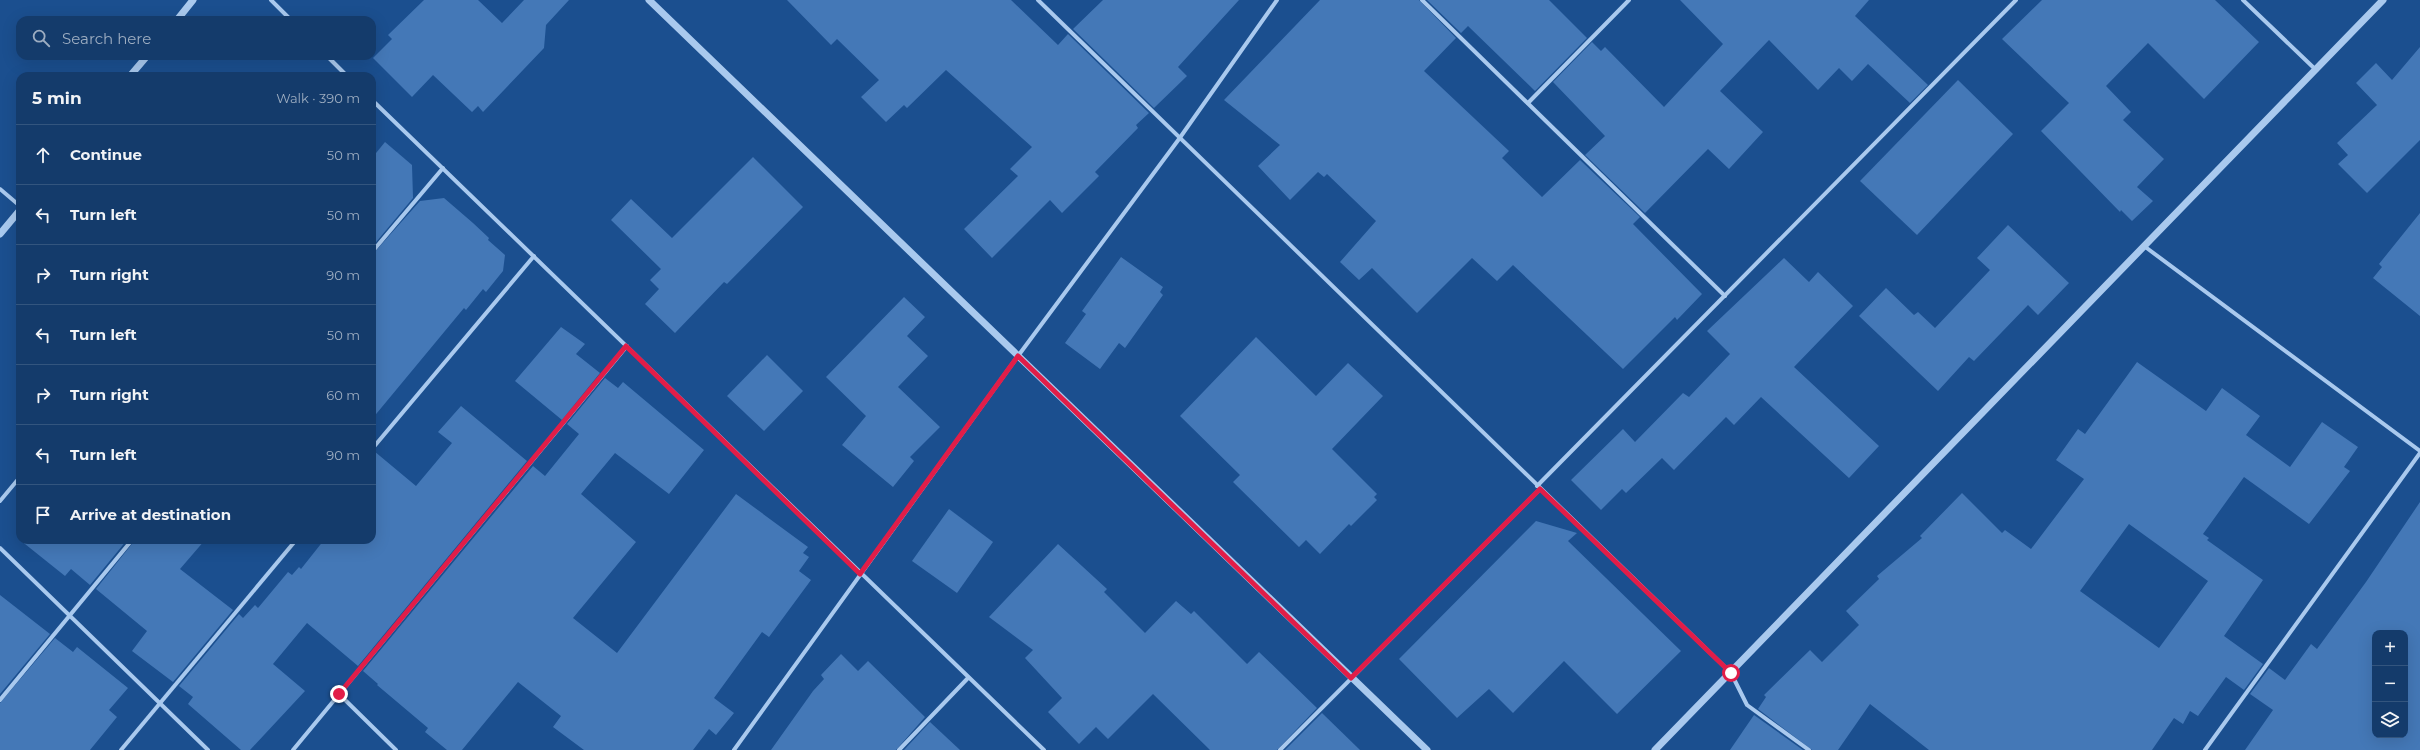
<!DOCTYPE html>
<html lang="en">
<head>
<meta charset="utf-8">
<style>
	:root { --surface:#143b6b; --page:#1d4271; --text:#f1f3f6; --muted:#9dadc1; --line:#33557e }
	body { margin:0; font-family:Montserrat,sans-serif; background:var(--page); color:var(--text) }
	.controls { position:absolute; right:12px; bottom:12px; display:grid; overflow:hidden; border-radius:8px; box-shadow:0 4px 16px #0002 }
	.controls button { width:36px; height:36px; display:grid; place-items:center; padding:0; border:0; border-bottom:1px solid var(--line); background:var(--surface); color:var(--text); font:20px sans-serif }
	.stop { position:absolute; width:12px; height:12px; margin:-9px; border:3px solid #e11d48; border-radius:50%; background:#fff }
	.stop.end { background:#e11d48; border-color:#fff; box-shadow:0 1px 4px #0008 }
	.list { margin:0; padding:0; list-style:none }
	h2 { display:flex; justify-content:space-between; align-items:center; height:52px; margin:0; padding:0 16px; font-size:17px }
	h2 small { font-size:13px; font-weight:400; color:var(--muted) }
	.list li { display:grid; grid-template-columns:26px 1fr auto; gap:12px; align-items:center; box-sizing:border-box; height:60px; padding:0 16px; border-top:1px solid var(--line) }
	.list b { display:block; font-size:15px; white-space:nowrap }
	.list em { font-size:13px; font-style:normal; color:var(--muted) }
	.icon { flex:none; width:22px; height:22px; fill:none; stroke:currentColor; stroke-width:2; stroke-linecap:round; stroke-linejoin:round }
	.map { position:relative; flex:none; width:2420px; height:750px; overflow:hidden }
	.search { position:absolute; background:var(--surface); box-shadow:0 4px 16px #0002; left:16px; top:16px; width:360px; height:44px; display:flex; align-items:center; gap:10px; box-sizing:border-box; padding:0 14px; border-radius:12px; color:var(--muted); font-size:15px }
	.panel { position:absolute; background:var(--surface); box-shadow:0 4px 16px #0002; left:16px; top:72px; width:360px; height:472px; border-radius:12px }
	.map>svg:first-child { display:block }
	.building { fill:#4478b7; fill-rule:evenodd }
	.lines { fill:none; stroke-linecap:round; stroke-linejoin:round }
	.minor { stroke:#a9c9ee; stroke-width:4 }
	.tertiary { stroke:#a9c9ee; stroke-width:7 }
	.route { stroke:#e11d48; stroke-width:5 }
</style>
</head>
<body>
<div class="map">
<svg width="2420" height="750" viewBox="0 0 2420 750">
	<rect width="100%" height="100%" fill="#1b4f8f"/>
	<g class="building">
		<path d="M424,0H478L502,23L524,0H569L546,25L544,48L483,112L478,106L472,112L433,75L412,97L373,58L392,39L388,35Z"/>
		<path d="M787,0H1011L1058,45L1068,34L1149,113L1136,125L1138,128L1095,172L1099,176L1062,213L1050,200L992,258L964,229L1018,176L1010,169L1032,147L946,70L907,108L904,105L886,122L861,97L879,80L837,39L831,45Z"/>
		<path d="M1103,0H1239L1178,67L1187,76L1154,108L1073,29Z"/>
		<path d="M1320,0H1419L1456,38L1424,71L1509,151L1502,158L1542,197L1580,160L1640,217L1633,224L1702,294L1677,320L1675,317L1623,369L1513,265L1497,281L1472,258L1417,313L1372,268L1359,280L1340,262L1376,221L1327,174L1324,177L1318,172L1290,200L1258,166L1280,145L1224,100Z"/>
		<path d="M1427,0H1549L1587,38L1535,91L1468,26L1461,33Z"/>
		<path d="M1680,0H1869L1855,16L1928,85L1910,103L1868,64L1852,81L1839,68L1818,90L1769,40L1720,91L1763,132L1729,169L1708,149L1645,213L1585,155L1605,136L1553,82L1592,42L1601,51L1605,47L1664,107L1723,44Z"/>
		<path d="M2042,0H2215L2259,42L2204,99L2148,43L2106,86L2131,112L2123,120L2164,159L2137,187L2153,201L2132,221L2121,210L2120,212L2041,131L2069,103L2002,39Z"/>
		<path d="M2420,47V140L2367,193L2338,164L2348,155L2337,143L2377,105L2356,83L2376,63L2392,80Z"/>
		<path d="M1958,80L2013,134L1917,235L1860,181Z"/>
		<path d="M385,142L412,165L413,198L372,247V158Z"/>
		<path d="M753,157L803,207L727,284L724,282L675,333L645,304L659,289L650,280L661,269L611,220L631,199L672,238Z"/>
		<path d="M444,198L473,223L489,238L488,240L505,255L503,271L486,292L483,289L466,310L464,308L372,419V255L420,201Z"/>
		<path d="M2420,213V316L2373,278L2382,267L2379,264Z"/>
		<path d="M2008,225L2069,283L2038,315L2028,305L1974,361L1969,357L1938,391L1859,316L1886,288L1914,315L1918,312L1935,328L1990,270L1977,258Z"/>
		<path d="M1121,257L1163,287L1160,292L1163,295L1125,348L1119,343L1100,369L1065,343L1086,314L1082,311Z"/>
		<path d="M1784,258L1809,282L1818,272L1853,306L1794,367L1879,446L1849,478L1761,397L1734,425L1726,417L1674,470L1662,458L1626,493L1622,489L1601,510L1571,480L1623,429L1635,442L1683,393L1689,397L1730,354L1707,331Z"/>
		<path d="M904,297L925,317L907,336L928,356L898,387L940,427L910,457L914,461L893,487L842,445L866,416L826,377Z"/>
		<path d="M561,327L585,344L576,354L600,373L562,420L515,381Z"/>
		<path d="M1256,337L1316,396L1348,363L1383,396L1332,449L1377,494L1374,497L1377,500L1351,526L1349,524L1320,554L1306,540L1299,547L1233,482L1240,475L1180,416Z"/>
		<path d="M767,355L803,391L764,431L727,396Z"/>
		<path d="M2137,362L2206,411L2222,388L2260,416L2246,435L2290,467L2322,422L2358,447L2344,467L2350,471L2309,524L2244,477L2203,534L2209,538L2207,540L2263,580L2224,636L2263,664L2244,690L2226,677L2198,716L2190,711L2183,724L2174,718L2152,750H1929L1870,704L1838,750H1812L1758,709L1766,697L1764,695L1810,650L1822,662L1859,625L1846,611L1879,579L1877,576L1922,538L1920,536L1962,493L2002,533L2005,530L2031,549L2084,479L2056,460L2078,429L2085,434ZM2129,524L2208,581L2159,648L2080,591Z"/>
		<path d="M605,378L618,388L623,382L704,450L669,494L615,453L581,494L636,542L573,618L617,653L736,494L808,547L803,553L809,557L799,571L811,580L769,637L762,632L714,698L734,713L716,735L709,729L693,750H584L553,727L561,716L518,682L462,750H447L425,732L428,728L377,685L378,684L363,671L533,466L545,476L579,434L567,424Z"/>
		<path d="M461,406L527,461L358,666L307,623L273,664L305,691L250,750H241L188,704L193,697L179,686L239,614L243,618L255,605L258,608L288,572L292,575L299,567L301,569L324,540H372V452L374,451L416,486L452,443L438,432Z"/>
		<path d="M2420,502V750H2245L2273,710L2250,694L2269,668L2285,680L2311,644L2317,649L2366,582ZM2375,633H2405V735H2375Z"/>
		<path d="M949,509L993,542L957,593L912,561Z"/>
		<path d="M1536,521L1577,533L1568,541L1681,651L1617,714L1564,661L1513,713L1489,689L1457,718L1399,659Z"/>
		<path d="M20,540H127L90,585L71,569L65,576Z"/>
		<path d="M135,540H205L180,569L233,610L173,682L132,651L147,631L96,589Z"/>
		<path d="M1058,544L1107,589L1104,592L1145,633L1176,601L1191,614L1194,611L1247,664L1259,652L1317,708L1277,750H1210L1153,694L1108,739L1096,727L1079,744L1048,712L1062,698L1025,658L1033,650L989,617Z"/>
		<path d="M0,595L50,634L0,694Z"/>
		<path d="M55,638L73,652L77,647L128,688L109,710L117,717L90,750H0V703Z"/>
		<path d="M841,654L858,671L868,661L925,717L896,750H771L813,691L824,679L821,675Z"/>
		<path d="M1322,713L1360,750H1285Z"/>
		<path d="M1754,715L1803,750H1730Z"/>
		<path d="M930,722L960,750H904Z"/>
	</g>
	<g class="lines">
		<g class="minor">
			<path d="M271,0L291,20"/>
			<path d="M1038,0L1731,673L1747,705L1809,750"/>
			<path d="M1422,0L1725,296"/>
			<path d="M2243,0L2315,69"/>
			<path d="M327,56L347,76"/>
			<path d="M372,100L1044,750"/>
			<path d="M1528,103L1629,0"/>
			<path d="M0,189L20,206"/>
			<path d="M2144,246L2420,451"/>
			<path d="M372,252L443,168"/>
			<path d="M372,449L534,256"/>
			<path d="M1537,486L2016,0"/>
			<path d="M0,501L20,477"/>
			<path d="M0,548L208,750"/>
			<path d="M339,694L396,750"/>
			<path d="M0,700L132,540"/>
			<path d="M121,750L296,540"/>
			<path d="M293,750L627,346"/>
			<path d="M734,750L1018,356L1179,139L1277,0"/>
			<path d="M899,750L968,678"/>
			<path d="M1280,750L1540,489"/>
			<path d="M2205,750L2420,453"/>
		</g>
		<g class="tertiary">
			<path d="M649,0L1427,750"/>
			<path d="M177,20L193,0"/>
			<path d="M130,76L147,56"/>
			<path d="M0,234L20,210"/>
			<path d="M1655,750L2383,0"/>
		</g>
	</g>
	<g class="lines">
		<path class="route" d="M339,694L626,346L860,574L1018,356L1351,678L1540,489L1731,673"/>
	</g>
</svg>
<div class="controls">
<button>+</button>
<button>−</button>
<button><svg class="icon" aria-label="layers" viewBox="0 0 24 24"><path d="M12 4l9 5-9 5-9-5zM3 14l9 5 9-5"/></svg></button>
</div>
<div class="stop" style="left:1731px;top:673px"></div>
<div class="stop end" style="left:339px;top:694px"></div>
<div class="search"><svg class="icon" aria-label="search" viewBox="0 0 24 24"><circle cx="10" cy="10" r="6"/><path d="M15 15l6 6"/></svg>Search here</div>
<section class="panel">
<h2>5 min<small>Walk · 390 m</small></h2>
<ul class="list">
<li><svg class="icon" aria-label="ahead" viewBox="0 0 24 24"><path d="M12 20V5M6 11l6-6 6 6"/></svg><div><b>Continue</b></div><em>50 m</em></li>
<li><svg class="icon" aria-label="left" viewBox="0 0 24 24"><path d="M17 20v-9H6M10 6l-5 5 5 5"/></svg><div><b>Turn left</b></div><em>50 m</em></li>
<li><svg class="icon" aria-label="right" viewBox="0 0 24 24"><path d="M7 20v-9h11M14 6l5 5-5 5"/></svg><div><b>Turn right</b></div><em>90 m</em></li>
<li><svg class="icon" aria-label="left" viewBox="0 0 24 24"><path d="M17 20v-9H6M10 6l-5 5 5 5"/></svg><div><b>Turn left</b></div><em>50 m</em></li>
<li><svg class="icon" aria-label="right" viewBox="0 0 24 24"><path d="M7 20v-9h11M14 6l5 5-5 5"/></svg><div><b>Turn right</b></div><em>60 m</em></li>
<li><svg class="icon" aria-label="left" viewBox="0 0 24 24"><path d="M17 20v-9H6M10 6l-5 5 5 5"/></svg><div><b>Turn left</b></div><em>90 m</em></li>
<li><svg class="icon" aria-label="arrive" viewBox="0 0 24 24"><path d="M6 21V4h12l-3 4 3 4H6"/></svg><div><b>Arrive at destination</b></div></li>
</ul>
</section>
</div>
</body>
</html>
